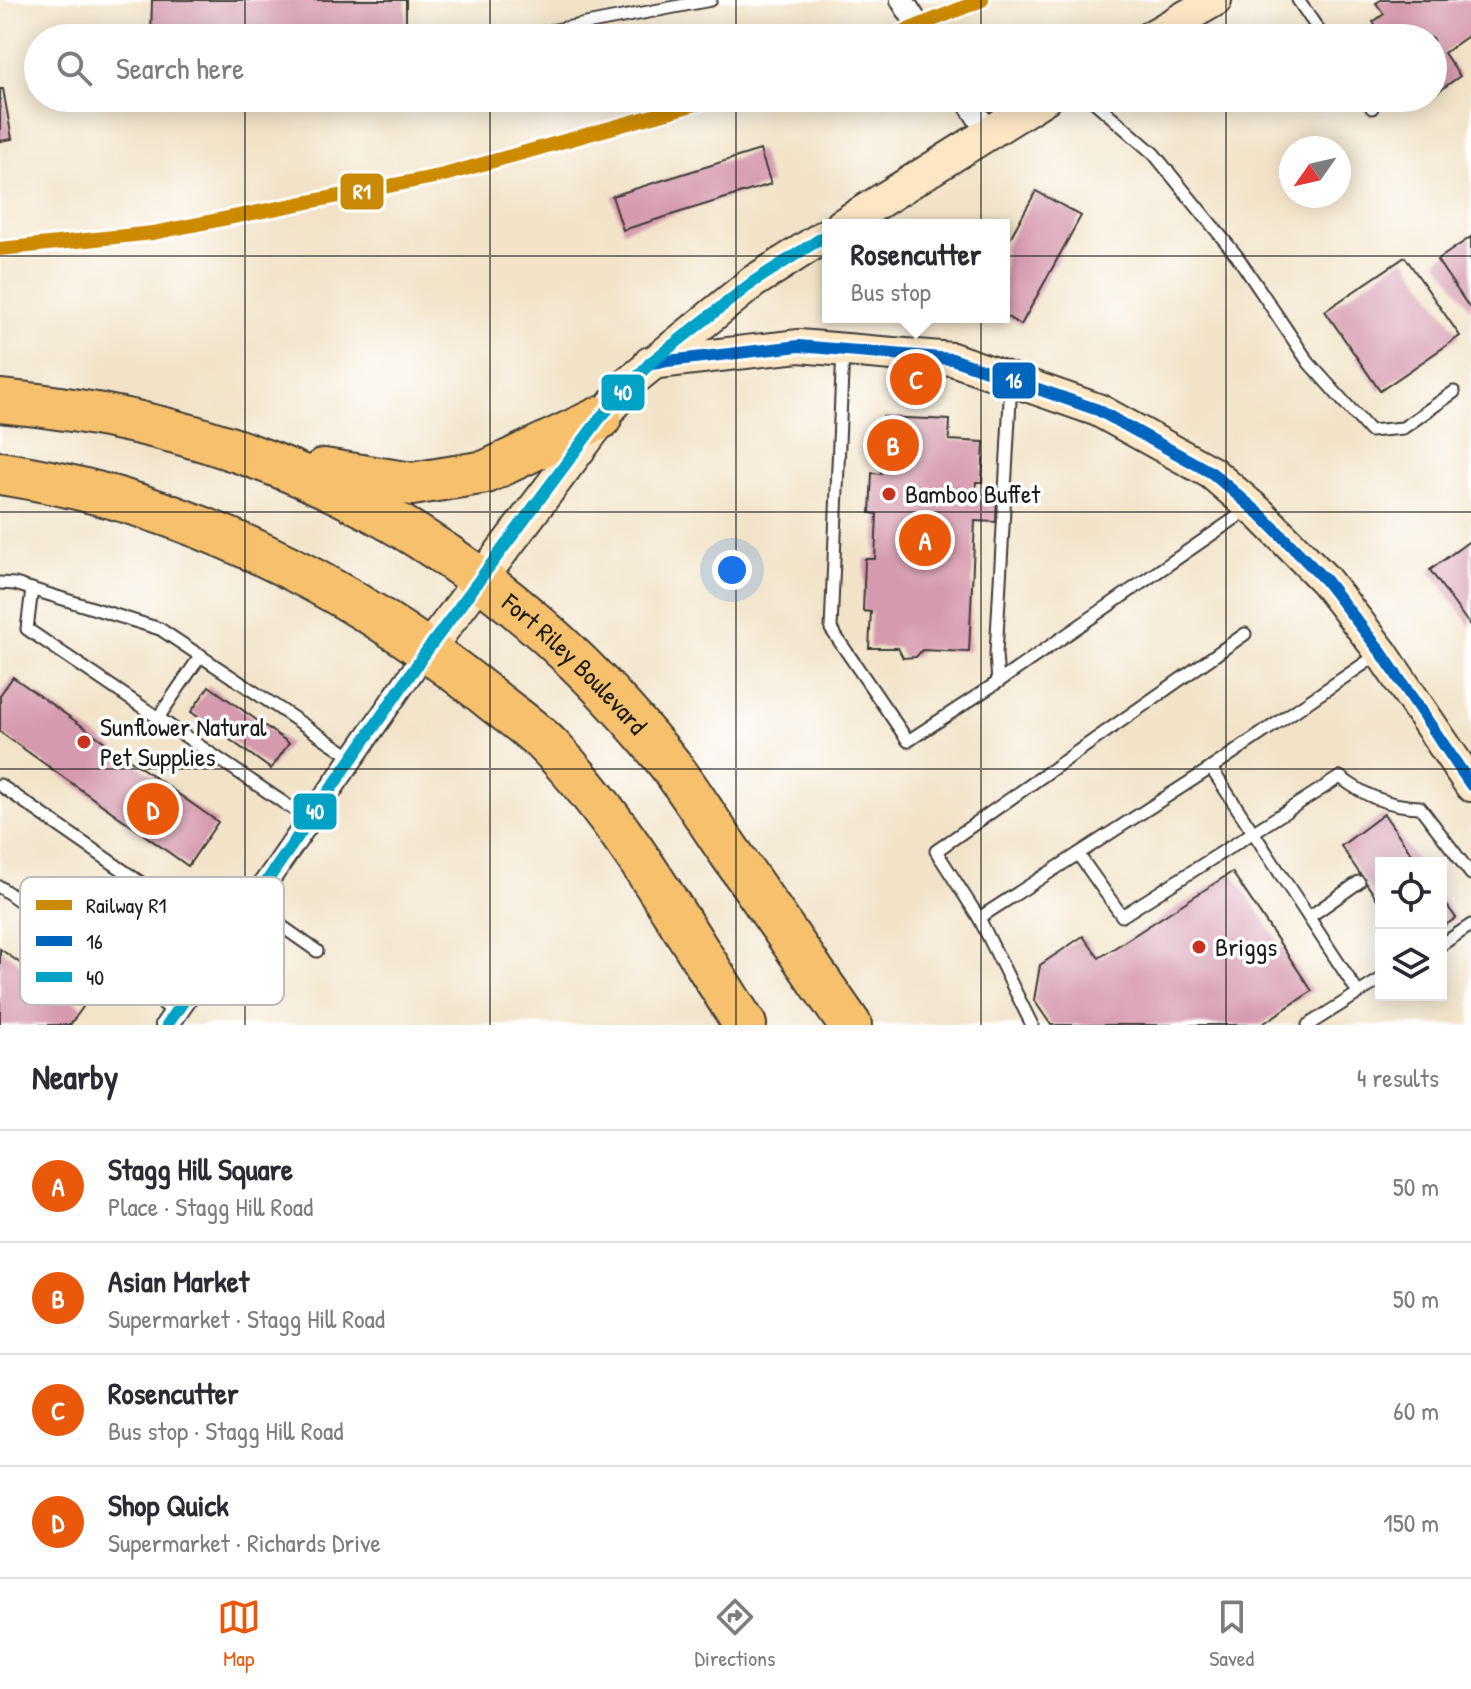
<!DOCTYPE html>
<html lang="en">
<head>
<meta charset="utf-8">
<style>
	:root { --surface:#fff; --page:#f7f7f7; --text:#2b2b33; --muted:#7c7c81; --line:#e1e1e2; --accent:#ea580c }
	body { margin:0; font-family:"Patrick Hand",sans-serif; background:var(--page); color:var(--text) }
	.controls { position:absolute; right:24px; bottom:24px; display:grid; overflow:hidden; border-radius:0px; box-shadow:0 4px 20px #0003 }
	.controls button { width:72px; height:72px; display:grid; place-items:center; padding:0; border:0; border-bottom:2px solid var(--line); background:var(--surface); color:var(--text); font:40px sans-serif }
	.compass { position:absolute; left:1279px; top:136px; width:72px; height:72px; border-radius:50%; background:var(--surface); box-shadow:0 4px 20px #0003; rotate:236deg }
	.you { position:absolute; left:732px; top:570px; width:28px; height:28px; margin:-20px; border:6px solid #fff; border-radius:50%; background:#1a73e8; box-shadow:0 0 0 12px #1a73e833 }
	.badge { display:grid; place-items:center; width:52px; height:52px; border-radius:50%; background:var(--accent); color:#fff; font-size:26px; font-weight:700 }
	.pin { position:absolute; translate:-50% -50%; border:4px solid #fff; box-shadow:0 2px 8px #0006 }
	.popup { position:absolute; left:822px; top:219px; width:188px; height:104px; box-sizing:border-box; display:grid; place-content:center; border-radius:0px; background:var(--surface); filter:drop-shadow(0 2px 6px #0005); font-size:26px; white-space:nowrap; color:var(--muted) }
	.popup b { font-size:30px; color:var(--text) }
	.popup::after { content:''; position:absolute; left:50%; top:100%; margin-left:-16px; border:16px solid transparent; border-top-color:var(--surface) }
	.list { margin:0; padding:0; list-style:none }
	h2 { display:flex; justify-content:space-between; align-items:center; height:104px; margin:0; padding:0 32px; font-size:34px }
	h2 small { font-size:26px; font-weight:400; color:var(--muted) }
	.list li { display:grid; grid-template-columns:52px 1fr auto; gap:24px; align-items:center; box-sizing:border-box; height:112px; padding:0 32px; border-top:2px solid var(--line) }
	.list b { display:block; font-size:30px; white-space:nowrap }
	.list p { margin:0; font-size:26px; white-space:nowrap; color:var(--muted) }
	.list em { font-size:26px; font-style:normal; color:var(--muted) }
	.icon { flex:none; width:44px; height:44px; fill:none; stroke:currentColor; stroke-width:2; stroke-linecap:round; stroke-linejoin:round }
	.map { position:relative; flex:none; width:1471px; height:1025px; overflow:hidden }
	.search { position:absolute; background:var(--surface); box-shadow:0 4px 20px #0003; left:24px; right:24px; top:24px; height:88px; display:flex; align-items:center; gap:20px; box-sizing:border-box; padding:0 28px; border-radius:44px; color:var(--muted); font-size:30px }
	.sheet { height:552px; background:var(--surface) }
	nav { display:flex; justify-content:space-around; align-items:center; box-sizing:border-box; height:112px; border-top:2px solid var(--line); background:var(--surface); font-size:22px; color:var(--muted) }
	nav a { display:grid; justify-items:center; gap:4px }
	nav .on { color:var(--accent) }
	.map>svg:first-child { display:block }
	.building { fill:#d69aaf }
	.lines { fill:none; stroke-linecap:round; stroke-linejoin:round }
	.lane-casing { stroke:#3c3a36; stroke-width:15 }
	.street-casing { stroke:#3c3a36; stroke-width:26 }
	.secondary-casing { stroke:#3c3a36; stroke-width:36 }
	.highway-casing { stroke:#3c3a36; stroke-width:46 }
	.lane { stroke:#fff; stroke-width:11 }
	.street { stroke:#fff; stroke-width:22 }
	.secondary { stroke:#fce6c4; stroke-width:32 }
	.highway { stroke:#f7c06c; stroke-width:42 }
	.bus-1-casing { stroke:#fff; stroke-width:18 }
	.bus-2-casing { stroke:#fff; stroke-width:18 }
	.bus-1 { stroke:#0065bd; stroke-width:12 }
	.bus-2 { stroke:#01a2c5; stroke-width:12 }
	.rail-1-casing { stroke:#fff; stroke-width:20 }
	.rail-1 { stroke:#cb8a06; stroke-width:14 }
	.grid { fill:none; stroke:#1c1c1c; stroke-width:2; stroke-opacity:0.55 }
	.poi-dot { fill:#c8321e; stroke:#fff; stroke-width:3 }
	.labels { text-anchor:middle; stroke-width:7; stroke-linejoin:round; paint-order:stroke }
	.poi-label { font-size:26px; fill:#1c1c1c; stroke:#fff; text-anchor:start }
	.street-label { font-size:26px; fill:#1c1c1c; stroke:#fff }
	.key { fill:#fff; stroke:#bbb; stroke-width:2 }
	.key-label { font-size:22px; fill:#1c1c1c }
	.line-badge { stroke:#fff; stroke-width:3 }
	.badge-label { font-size:22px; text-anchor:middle; font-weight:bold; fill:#fff }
</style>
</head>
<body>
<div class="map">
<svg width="1471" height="1025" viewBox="0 0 1471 1025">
	<rect width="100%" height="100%" fill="#fff"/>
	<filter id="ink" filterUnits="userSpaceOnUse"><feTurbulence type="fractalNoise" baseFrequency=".0125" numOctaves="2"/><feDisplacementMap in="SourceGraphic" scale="16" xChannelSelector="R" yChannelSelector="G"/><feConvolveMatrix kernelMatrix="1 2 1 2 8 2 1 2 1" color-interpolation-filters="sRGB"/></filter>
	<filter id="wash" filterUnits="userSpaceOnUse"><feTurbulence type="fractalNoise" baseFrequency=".006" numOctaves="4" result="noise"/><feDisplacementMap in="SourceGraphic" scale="32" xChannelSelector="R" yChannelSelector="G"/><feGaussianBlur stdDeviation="1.8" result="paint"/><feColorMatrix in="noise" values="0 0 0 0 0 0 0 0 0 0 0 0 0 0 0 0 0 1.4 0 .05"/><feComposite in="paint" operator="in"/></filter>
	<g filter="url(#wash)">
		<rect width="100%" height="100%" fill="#f2e3c8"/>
		<g id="blocks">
			<g class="building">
				<path d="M152,0H406V38H151Z"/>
				<path d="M1381,0H1471V34L1444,53L1460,76L1433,95V38H1384L1373,22L1384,14L1376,3Z"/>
				<path d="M0,89H3L12,139L0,141Z"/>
				<path d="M760,150L771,184L623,230L612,196Z"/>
				<path d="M1036,191L1081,216L1021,325L1004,315V249Z"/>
				<path d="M1471,237V310L1437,260Z"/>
				<path d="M1405,257L1460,336L1380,391L1325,311Z"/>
				<path d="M883,417L950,420L949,440L984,442L982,482H976V494L997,495L996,522L975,521L969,652L922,650L916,657L903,658L898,648H869L871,612L863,611L865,559H875L877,514L870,513L872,473L881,474Z"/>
				<path d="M1471,540V627L1430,570Z"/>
				<path d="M13,677L218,822L188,866L0,732V695Z"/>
				<path d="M209,686L289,743L271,769L191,712Z"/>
				<path d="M1384,814L1418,863H1381V905L1341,846Z"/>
				<path d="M1232,872L1312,991L1261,1025H1051L1034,1000L1040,965L1083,936L1099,958Z"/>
				<path d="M1441,897L1456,918L1441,928Z"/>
				<path d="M0,949L83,1007L70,1025H0Z"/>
			</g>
		</g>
	</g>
	<g filter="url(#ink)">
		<use href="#blocks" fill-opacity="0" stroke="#3c3a36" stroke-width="2"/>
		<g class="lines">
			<g class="lane-casing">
				<g id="lane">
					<path d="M1298,0L1324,38"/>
					<path d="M513,38L711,0"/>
					<path d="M1090,98L1154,154L1237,256L1309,363L1370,431L1403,428L1454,392"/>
					<path d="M1365,98L1372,108"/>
					<path d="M843,350L831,629L908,741L998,682L996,654L1011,382"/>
					<path d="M0,583L15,584L160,629L352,757"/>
					<path d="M32,589L27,629L309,820"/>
					<path d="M998,682L1250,508"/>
					<path d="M158,718L201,655"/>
					<path d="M1211,768L1357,991"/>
					<path d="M0,785L225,941"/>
					<path d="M1078,854L1122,916L1340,777C1365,796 1388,806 1420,807L1471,874"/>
					<path d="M0,887L176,1013"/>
					<path d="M250,904L317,951"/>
					<path d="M1309,917L1359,882"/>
					<path d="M979,918L936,851L1245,634"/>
					<path d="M1441,945L1471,925"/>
					<path d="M1032,1025L979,918L1211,768L1380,653"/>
					<path d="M1308,1025L1381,979"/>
				</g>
			</g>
			<g class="street-casing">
				<g id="street">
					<path d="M902,0L926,38"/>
					<path d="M966,98L987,131"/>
					<path d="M167,1025L428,649"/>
				</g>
			</g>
			<g class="secondary-casing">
				<g id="secondary">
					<path d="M1149,38L1215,0"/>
					<path d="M842,225L1045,98"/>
					<path d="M650,363L799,346L952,359L1098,410L1212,473L1261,515L1325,580L1381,652L1471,785"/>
					<path d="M428,649L630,382L753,282L828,234"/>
				</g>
			</g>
			<g class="highway-casing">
				<g id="highway">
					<path id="s1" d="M0,401C275,426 494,546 667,761C689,789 708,821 729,851C769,909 809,967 850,1025"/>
					<path d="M324,470L412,484L486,472L600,418"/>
					<path d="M0,473C177,499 346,583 485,694C506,712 532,728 551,748C628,829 684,931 745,1025"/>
				</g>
			</g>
			<use href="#lane" class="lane"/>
			<use href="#street" class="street"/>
			<use href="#secondary" class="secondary"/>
			<use href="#highway" class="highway"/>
			<g class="bus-1-casing">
				<path id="bus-1" d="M650,363L799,346L952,359L1098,410L1212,473L1261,515L1325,580L1381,652L1471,785"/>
			</g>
			<g class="bus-2-casing">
				<path id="bus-2" d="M167,1025L428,649L600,418L650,363L753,282L828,234"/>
			</g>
			<use href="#bus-1" class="bus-1"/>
			<use href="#bus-2" class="bus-2"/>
			<g class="rail-1-casing">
				<g id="rail-1">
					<path d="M888,38L982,0"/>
					<path d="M0,249L153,233L444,175L717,98"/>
				</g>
			</g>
			<use href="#rail-1" class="rail-1"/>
		</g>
	</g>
	<path class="grid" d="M245,0V38M490,0V38M736,0V38M981,0V38M1226,0V38M245,98V1025M490,98V1025M736,98V1025M981,98V1025M1226,98V1025M0,256H1471M0,512H1471M0,769H1471"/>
	<g class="poi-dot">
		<circle cx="889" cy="494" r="8"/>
		<circle cx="84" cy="742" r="8"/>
		<circle cx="1199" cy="947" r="8"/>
	</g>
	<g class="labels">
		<g class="poi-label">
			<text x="905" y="503">Bamboo Buffet</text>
			<text x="100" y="736">Sunflower Natural<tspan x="100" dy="30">Pet Supplies</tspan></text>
			<text x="1215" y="956">Briggs</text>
		</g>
		<g class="street-label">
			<text dy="9" stroke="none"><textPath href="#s1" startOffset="646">Fort Riley Boulevard</textPath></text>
		</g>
	</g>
	<rect x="20" y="877" width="264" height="128" rx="12" class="key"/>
	<rect x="36" y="900" width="36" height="10" fill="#cb8a06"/>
	<rect x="36" y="936" width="36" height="10" fill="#0065bd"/>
	<rect x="36" y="972" width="36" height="10" fill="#01a2c5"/>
	<g class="key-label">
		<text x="86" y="913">Railway R1</text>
		<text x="86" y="949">16</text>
		<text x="86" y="985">40</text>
	</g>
	<g class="line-badge">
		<rect x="339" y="172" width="46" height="39" rx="8" fill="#cb8a06"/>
		<rect x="991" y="361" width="46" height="39" rx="8" fill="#0065bd"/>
		<rect x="600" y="373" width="46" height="39" rx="8" fill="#01a2c5"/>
		<rect x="292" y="792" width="46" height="39" rx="8" fill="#01a2c5"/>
	</g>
	<g class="badge-label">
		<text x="362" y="199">R1</text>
		<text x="1014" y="388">16</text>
		<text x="623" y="400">40</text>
		<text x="315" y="819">40</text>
	</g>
</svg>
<div class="controls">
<button><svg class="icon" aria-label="locate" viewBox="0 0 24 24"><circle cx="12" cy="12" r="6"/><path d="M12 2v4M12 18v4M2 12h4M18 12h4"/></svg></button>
<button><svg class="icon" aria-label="layers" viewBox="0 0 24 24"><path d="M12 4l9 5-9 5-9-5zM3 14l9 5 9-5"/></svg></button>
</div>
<svg class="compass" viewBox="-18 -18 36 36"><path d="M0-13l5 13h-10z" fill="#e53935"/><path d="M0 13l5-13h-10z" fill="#7c7c81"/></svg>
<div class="you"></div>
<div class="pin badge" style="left:925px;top:540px">A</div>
<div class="pin badge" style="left:893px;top:445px">B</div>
<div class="pin badge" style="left:916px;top:379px">C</div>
<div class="popup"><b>Rosencutter</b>Bus stop</div>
<div class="pin badge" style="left:153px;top:809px">D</div>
<div class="search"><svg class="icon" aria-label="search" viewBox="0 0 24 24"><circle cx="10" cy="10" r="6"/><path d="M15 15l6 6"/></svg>Search here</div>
</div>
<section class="sheet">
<h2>Nearby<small>4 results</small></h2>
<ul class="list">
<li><span class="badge">A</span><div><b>Stagg Hill Square</b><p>Place · Stagg Hill Road</p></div><em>50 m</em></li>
<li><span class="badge">B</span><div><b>Asian Market</b><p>Supermarket · Stagg Hill Road</p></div><em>50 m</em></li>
<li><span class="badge">C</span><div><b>Rosencutter</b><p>Bus stop · Stagg Hill Road</p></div><em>60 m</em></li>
<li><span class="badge">D</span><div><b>Shop Quick</b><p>Supermarket · Richards Drive</p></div><em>150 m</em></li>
</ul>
</section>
<nav>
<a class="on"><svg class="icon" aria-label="map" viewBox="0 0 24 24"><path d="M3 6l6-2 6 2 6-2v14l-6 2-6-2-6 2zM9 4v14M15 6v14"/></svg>Map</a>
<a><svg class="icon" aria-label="directions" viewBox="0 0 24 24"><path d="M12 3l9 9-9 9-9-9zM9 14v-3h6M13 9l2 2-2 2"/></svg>Directions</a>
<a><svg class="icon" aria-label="saved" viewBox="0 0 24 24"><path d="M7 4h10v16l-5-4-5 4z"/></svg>Saved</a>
</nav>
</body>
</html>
